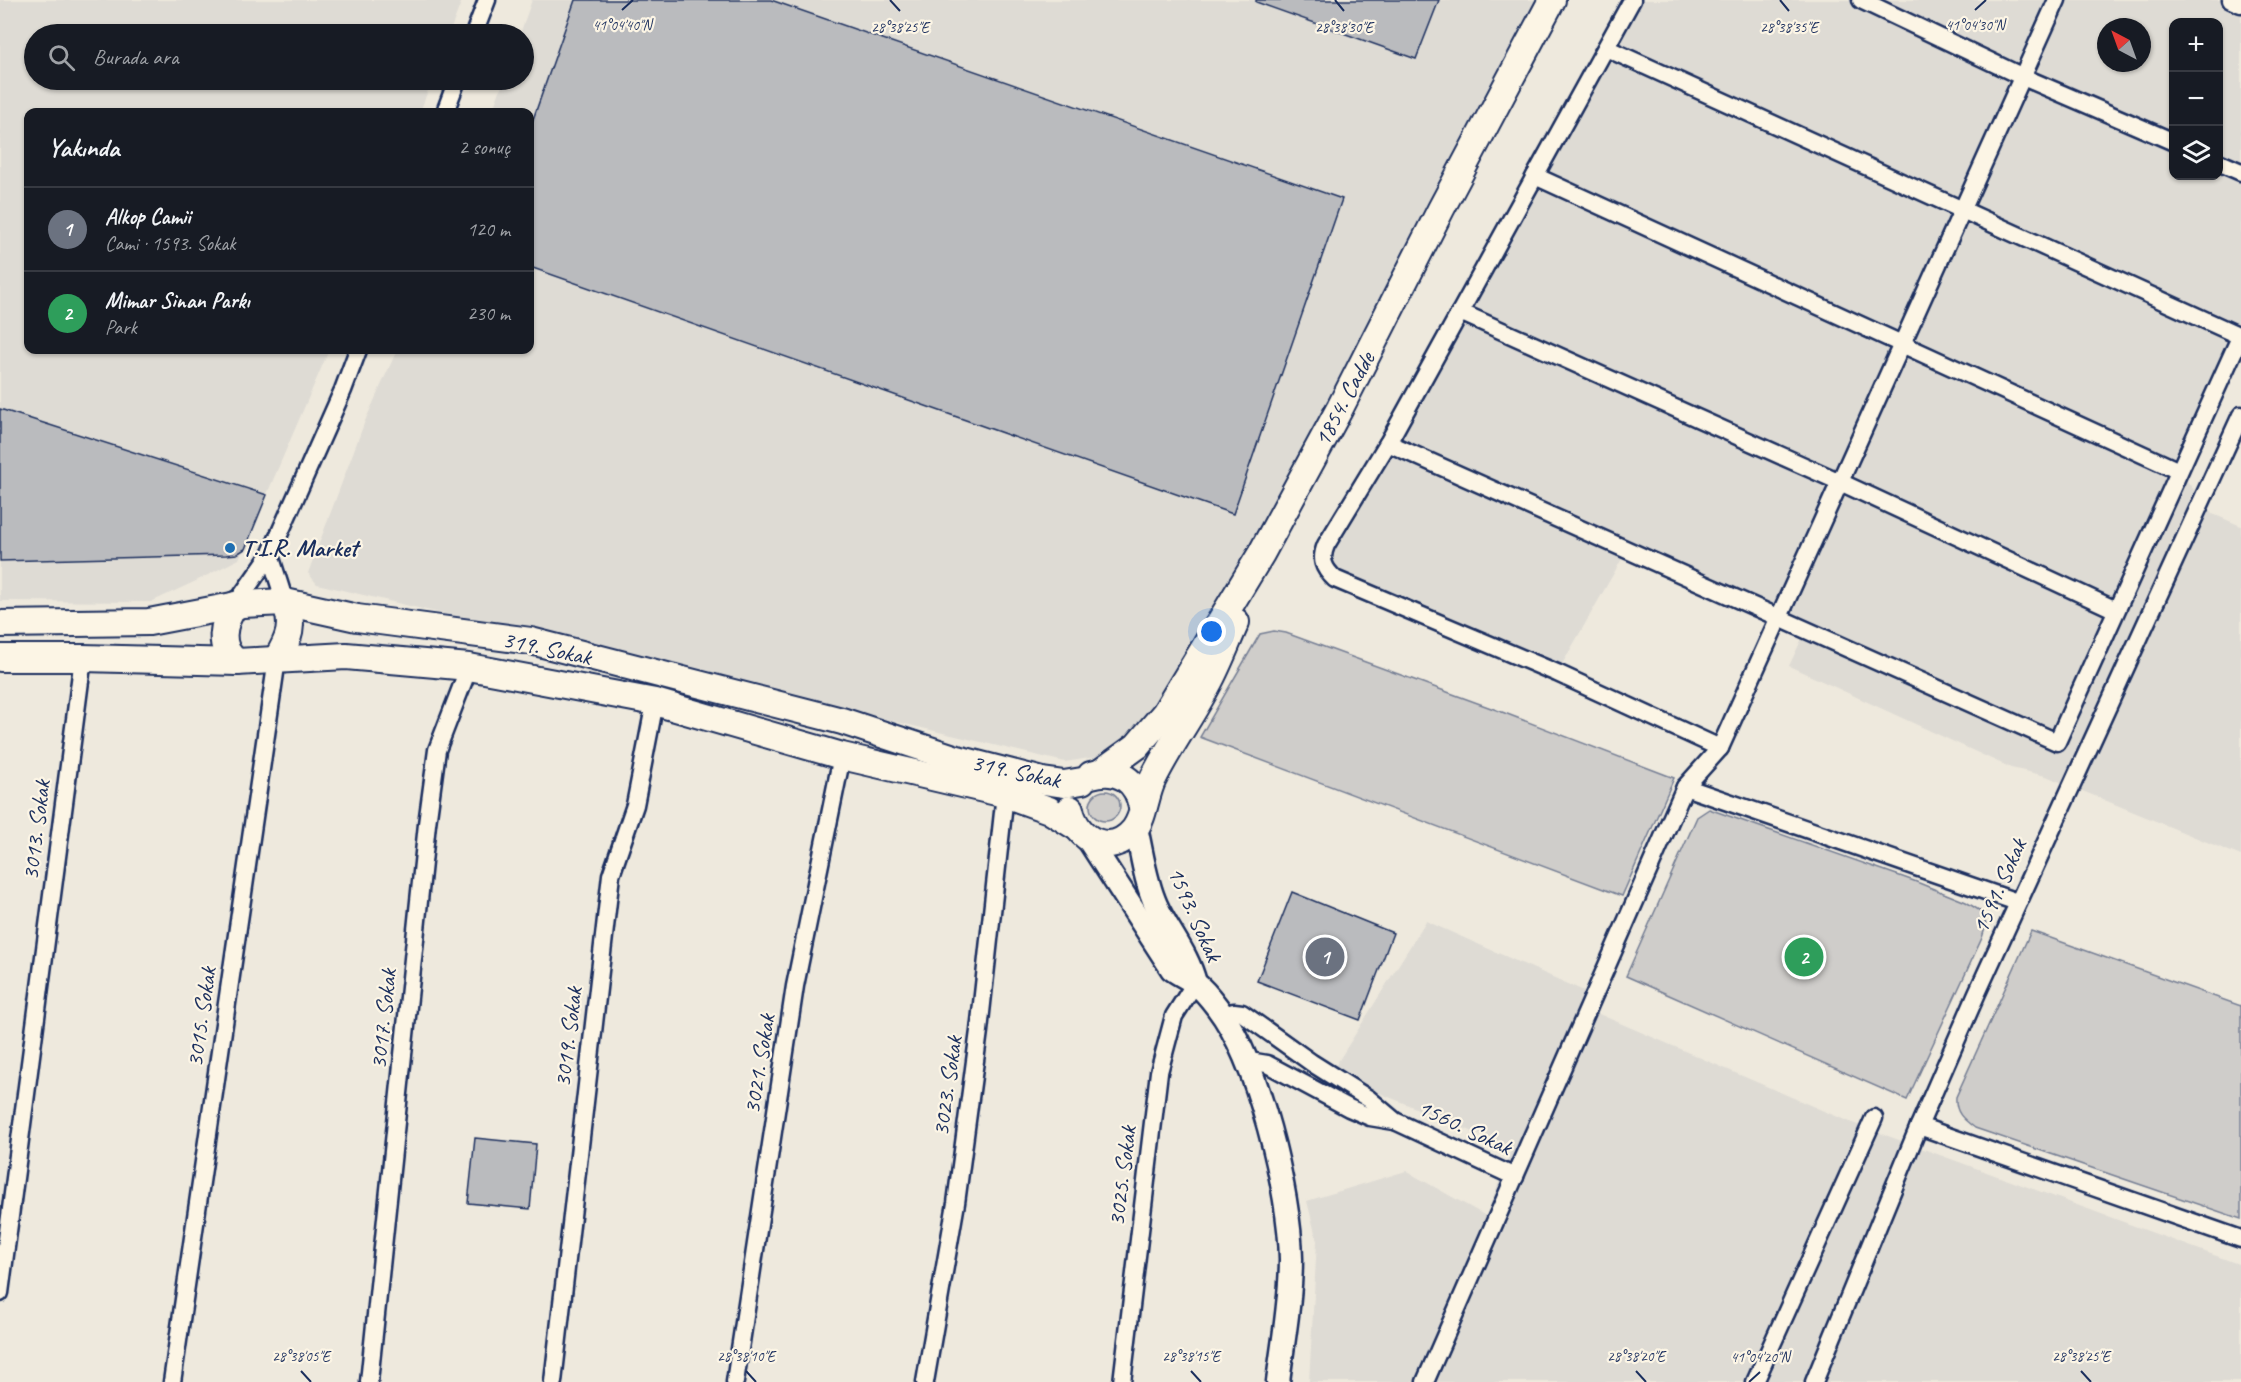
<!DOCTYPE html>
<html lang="tr">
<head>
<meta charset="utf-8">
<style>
	:root { --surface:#171b24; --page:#242831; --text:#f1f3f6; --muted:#9ea1a6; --line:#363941; --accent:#1f6fb2 }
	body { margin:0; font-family:Caveat,sans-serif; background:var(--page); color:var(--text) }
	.controls { position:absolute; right:18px; top:18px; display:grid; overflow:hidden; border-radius:12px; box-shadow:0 2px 4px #0004 }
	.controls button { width:54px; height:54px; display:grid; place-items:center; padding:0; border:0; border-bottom:2px solid var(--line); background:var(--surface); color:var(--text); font:30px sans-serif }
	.compass { position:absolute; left:2097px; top:18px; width:54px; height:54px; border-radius:50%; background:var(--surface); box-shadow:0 2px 4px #0004; rotate:319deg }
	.you { position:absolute; left:1212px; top:632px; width:21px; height:21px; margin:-15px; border:4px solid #fff; border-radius:50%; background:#1a73e8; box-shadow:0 0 0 9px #1a73e833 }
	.badge { display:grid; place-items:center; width:39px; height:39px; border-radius:50%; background:var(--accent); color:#fff; font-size:20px; font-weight:700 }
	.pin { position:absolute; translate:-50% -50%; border:3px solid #fff; box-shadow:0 2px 6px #0006 }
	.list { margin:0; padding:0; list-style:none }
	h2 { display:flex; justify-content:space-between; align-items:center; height:78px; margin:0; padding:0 24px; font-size:26px }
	h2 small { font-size:20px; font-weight:400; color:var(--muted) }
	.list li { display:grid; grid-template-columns:39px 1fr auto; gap:18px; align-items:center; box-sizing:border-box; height:84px; padding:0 24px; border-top:2px solid var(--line) }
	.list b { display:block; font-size:22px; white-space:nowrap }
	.list p { margin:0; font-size:20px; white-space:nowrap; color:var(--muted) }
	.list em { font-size:20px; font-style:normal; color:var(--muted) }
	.icon { flex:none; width:33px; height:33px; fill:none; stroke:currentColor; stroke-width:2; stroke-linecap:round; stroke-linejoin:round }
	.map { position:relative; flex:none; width:2241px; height:1382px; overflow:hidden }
	.search { position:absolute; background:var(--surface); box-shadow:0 2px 4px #0004; left:24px; top:24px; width:510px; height:66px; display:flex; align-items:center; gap:15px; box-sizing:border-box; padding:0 21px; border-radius:33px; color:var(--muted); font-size:22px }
	.panel { position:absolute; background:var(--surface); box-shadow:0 2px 4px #0004; left:24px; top:108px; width:510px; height:246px; border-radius:12px }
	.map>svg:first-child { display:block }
	.built { fill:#dedbd4; fill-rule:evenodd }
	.green { fill:#cfcdca; stroke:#757e94; stroke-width:1.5 }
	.building { fill:#babbbe; stroke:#1b2f5e; stroke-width:1.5 }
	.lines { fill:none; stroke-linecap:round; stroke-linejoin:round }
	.minor-casing { stroke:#1b2f5e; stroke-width:21 }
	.secondary-casing { stroke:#1b2f5e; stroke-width:27 }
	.primary-casing { stroke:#1b2f5e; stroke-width:30 }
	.minor { stroke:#fcf5e5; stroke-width:16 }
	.secondary { stroke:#fcf5e5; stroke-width:22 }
	.primary { stroke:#fcf5e5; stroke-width:26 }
	.ticks { fill:none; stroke:#1b2f5e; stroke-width:2 }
	.poi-dot { fill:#1f6fb2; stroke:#fcf5e5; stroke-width:2 }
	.labels { text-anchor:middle; stroke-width:4.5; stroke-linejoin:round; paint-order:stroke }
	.street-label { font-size:24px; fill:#1b2f5e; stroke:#fcf5e5 }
	.poi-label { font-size:24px; font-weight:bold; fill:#1b2f5e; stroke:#fcf5e5; text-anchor:start }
	.ticks-label { font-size:15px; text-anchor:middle; fill:#1b2f5e; stroke:#fcf5e5; stroke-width:4.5; stroke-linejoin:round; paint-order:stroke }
</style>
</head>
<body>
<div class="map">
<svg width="2241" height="1382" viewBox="0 0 2241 1382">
	<rect width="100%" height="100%" fill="#eee9dd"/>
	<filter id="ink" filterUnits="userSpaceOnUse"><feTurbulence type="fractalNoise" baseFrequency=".0167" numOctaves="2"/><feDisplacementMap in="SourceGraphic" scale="12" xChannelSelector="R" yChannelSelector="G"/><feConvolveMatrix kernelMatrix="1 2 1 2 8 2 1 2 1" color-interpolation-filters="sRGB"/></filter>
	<g filter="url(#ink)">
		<g class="built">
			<path d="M0,0H462L449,34H34V80H432L420,112H28V350H329L239,559L196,581L151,602L0,601Z"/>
			<path d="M532,0H1545L1187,664L1151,715L1121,742L1096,757L1065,762L317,584L308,573L365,421L397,350H530V112H492L504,80H524V34H520Z"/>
			<path d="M1632,0H2241V335L2179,471L2213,514L2241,526V856L2046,776L2011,768L1789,666L1806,630L1627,550L1557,673L1335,579L1323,553ZM2174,22H2218V176H2174ZM2106,27H2142V63H2106Z"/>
			<path d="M1426,921L1584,991L1578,1005L1847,1121L2241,1265V1382H1309L1317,1241L1307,1201L1406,1171L1486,1216L1512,1148L1331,1073Z"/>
		</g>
		<g class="green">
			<path d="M1274,631L1286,633L1502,712L1674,778L1622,896L1200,737L1260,634Z"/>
			<circle cx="1105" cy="806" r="15"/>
			<path d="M1709,809L1914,881L1966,902L1982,912L1986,925L1982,938L1907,1100L1626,976L1697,817Z"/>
			<path d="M2031,931L2241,1006V1219L1975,1128C1963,1119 1955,1113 1956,1097Z"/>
		</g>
		<g class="building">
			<path d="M575,0H771L1342,199L1233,514L530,267V128Z"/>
			<path d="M1256,0H1439L1416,59L1256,2Z"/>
			<path d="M0,409L267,495L245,549L237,554L226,555L0,561Z"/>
			<path d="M1292,892L1393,933L1360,1020L1257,981Z"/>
			<path d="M475,1138L536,1144L530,1209L468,1203Z"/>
		</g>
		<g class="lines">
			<g class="minor-casing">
				<g id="minor">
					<path d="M1632,0L1388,443L1326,545C1320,559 1323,568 1335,579L1557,673L1720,748"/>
					<path d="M1861,0L2023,77L2174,142"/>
					<path d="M2231,0L2241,4"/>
					<path d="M474,34L487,0"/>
					<path d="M1606,48L2240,336"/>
					<path d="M445,112L457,80"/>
					<path d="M2218,162L2241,172"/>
					<path d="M1535,176L2179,471"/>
					<path d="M1460,312L1840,482L2116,610"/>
					<path d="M1388,443L2057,742L2241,335"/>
					<path d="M270,555L285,602"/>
					<path d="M235,605L270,555L343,390L358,350"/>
					<path d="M1685,787L2017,902"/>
					<path d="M1223,1015L1234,1012L1242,1013L1312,1063L1369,1099L1395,1121L1515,1177"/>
					<path d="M1248,1065L1255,1062L1267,1064L1349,1108L1370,1117L1394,1121"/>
					<path d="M1919,1126L2241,1239"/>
					<path d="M0,1293L83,658"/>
					<path d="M172,1382L277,659"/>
					<path d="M369,1382L427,824L437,750L469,667"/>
					<path d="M553,1382L611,875L635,805L655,702"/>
					<path d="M735,1382L795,986L842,756"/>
					<path d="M925,1382L956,1203L979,1031L1005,794"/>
					<path d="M1122,1382L1159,1072L1174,1016L1195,983"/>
					<path d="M1425,1382L1685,787L1720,748L2057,0"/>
					<path d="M1755,1382L1874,1118"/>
					<path d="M1814,1382L1919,1126L1977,993L2241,415"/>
				</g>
			</g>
			<g class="secondary-casing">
				<g id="secondary">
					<path d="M1136,828C1142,853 1145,881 1156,905C1168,932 1188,954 1195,983"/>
					<path d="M1088,839L1172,969C1180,975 1188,978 1195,983C1203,989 1211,999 1217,1007C1258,1060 1290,1192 1291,1259C1291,1300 1283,1341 1278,1382"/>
				</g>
			</g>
			<g class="primary-casing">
				<g id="primary">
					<path d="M235,605C222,623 217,648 237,662"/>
					<path d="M0,624L149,622L243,604L285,602L357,618L531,641L842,721L954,758L1043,781L1064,784L1082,781"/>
					<path d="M0,658H83L237,662L346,656L469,667L655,702L842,756L1005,794L1049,810L1075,826"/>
					<path d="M277,659C289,639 295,625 285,602"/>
					<path d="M1101,772L1137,746L1165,713L1261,554L1340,408L1441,209L1552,0"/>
					<path d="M1091,775C1118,767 1137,780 1142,807"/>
					<path d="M1070,809C1076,840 1111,858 1134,830C1144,818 1145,795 1153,779C1169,746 1191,717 1208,684C1219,664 1227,642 1236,622"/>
				</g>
			</g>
			<use href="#minor" class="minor"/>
			<use href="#secondary" class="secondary"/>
			<use href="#primary" class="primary"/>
		</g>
	</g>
	<path class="ticks" d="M890,0L900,11M1335,0L1344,11M1780,0L1789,11M622,10L633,0M1975,10L1986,0M301,1371L311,1382M746,1371L756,1382M1191,1371L1201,1382M1636,1371L1646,1382M2081,1371L2091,1382M1749,1382L1760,1372"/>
	<circle class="poi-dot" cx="230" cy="548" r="6"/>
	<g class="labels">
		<g class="street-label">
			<text transform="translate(1344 399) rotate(-62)" y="8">1854. Cadde</text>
			<text transform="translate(547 648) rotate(12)" y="8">319. Sokak</text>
			<text transform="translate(1016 771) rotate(12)" y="8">319. Sokak</text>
			<text transform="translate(36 830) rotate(-83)" y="8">3013. Sokak</text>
			<text transform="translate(1999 886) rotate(-66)" y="8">1591. Sokak</text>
			<text transform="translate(1195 914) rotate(66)" y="8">1593. Sokak</text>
			<text transform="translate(201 1017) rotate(-82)" y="8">3015. Sokak</text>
			<text transform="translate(383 1019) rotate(-84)" y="8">3017. Sokak</text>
			<text transform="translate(568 1037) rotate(-83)" y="8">3019. Sokak</text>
			<text transform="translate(759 1064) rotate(-81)" y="8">3021. Sokak</text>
			<text transform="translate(947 1086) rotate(-82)" y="8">3023. Sokak</text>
			<text transform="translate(1465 1127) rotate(25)" y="8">1560. Sokak</text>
			<text transform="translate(1122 1176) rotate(-83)" y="8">3025. Sokak</text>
		</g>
		<g class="poi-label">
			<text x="242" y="556">T.I.R. Market</text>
		</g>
	</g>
	<g class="ticks-label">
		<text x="1975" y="30">41°04'30"N</text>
		<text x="622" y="30">41°04'40"N</text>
		<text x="900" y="32">28°38'25"E</text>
		<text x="1344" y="32">28°38'30"E</text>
		<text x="1789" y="32">28°38'35"E</text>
		<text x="301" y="1361">28°38'05"E</text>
		<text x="746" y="1361">28°38'10"E</text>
		<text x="1191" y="1361">28°38'15"E</text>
		<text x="1636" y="1361">28°38'20"E</text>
		<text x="2081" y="1361">28°38'25"E</text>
		<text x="1760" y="1362">41°04'20"N</text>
	</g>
</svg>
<div class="controls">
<button>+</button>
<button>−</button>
<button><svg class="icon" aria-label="layers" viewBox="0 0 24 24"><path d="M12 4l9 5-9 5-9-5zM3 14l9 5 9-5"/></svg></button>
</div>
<svg class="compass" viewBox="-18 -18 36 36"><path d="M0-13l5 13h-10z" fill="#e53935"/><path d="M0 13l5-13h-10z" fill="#9ea1a6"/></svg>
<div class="you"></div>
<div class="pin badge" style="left:1325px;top:957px;background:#6b7280">1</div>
<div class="pin badge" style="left:1804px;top:957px;background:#2e9e5b">2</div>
<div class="search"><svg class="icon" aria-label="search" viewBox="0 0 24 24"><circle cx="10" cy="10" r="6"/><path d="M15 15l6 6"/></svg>Burada ara</div>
<section class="panel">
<h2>Yakında<small>2 sonuç</small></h2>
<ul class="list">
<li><span class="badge" style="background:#6b7280">1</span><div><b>Alkop Camii</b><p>Cami · 1593. Sokak</p></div><em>120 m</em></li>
<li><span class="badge" style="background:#2e9e5b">2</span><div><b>Mimar Sinan Parkı</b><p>Park</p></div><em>230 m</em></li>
</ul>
</section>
</div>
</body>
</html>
